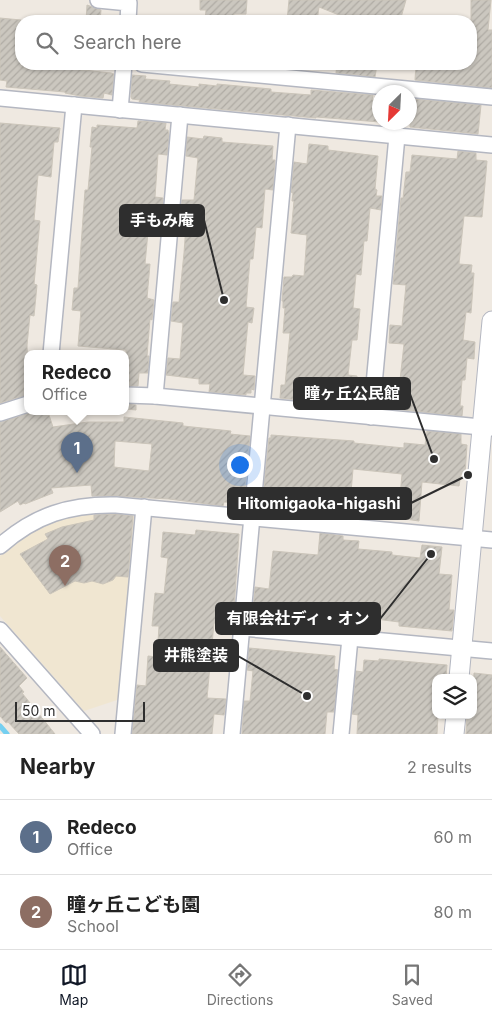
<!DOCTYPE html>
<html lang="en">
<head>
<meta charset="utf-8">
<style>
	:root { --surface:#fff; --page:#f6f6f6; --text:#222; --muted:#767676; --line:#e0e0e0; --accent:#111827 }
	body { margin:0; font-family:Inter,"Noto Sans JP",sans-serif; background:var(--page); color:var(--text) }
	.controls { position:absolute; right:15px; bottom:15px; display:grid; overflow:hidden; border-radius:10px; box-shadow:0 1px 4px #0004 }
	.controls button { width:45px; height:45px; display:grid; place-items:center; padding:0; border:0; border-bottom:1px solid var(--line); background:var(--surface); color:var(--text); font:25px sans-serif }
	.compass { position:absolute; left:372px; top:85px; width:45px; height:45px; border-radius:50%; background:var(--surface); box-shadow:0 1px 4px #0004; rotate:204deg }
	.scale { position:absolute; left:15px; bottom:12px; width:130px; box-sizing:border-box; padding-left:5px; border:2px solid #2e2e2e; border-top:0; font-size:14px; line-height:18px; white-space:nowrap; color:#2e2e2e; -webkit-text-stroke:4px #fff; paint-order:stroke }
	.you { position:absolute; left:239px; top:464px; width:18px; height:18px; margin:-12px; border:4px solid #fff; border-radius:50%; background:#1a73e8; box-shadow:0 0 0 8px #1a73e833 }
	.badge { display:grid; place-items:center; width:32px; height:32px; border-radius:50%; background:var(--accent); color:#fff; font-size:16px; font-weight:700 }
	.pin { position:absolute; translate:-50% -41px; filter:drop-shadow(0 1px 2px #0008) }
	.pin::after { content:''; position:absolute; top:26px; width:18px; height:15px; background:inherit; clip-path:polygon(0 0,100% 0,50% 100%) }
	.popup { position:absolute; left:24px; top:350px; width:105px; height:65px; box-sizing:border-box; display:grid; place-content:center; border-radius:10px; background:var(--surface); filter:drop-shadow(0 1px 4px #0005); font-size:16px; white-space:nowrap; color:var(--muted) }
	.popup b { font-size:19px; color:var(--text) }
	.popup::after { content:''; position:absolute; left:50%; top:100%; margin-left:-10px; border:10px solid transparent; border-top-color:var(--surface) }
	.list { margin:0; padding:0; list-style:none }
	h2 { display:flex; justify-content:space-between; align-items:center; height:65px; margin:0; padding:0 20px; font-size:21px }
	h2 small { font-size:16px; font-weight:400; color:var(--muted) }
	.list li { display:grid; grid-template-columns:32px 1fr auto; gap:15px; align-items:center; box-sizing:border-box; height:75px; padding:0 20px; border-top:1px solid var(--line) }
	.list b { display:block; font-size:19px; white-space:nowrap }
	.list p { margin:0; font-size:16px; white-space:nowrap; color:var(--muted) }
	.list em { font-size:16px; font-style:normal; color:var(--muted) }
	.icon { flex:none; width:28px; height:28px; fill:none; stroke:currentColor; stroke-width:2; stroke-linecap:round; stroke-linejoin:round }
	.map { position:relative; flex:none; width:492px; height:734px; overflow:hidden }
	.search { position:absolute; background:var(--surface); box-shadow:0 1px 4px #0004; left:15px; right:15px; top:15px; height:55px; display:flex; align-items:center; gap:12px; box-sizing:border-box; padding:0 18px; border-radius:20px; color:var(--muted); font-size:19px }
	.sheet { height:215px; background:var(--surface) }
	nav { display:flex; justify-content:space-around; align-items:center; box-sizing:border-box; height:70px; border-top:1px solid var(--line); background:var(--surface); font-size:14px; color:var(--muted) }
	nav a { display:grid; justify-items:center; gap:2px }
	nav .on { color:var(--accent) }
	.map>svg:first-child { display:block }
	.education { fill:#f0e6d1 }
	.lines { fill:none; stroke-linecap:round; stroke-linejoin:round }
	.stream { stroke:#75cff0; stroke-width:5 }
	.building { fill:url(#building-hatch); stroke:#cbc5ba; fill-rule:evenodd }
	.minor-casing { stroke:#b4b7c1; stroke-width:18 }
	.tertiary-casing { stroke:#b4b7c1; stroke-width:21 }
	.minor { stroke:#fff; stroke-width:15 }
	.tertiary { stroke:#fff; stroke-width:19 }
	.leader { fill:none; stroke:#2e2e2e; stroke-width:2 }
	.callout-dot { fill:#2e2e2e; stroke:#fff; stroke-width:2 }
	.callout { fill:#2e2e2e; stroke:#2e2e2e; stroke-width:2 }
	.callout-label { font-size:16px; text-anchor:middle; font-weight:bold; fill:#fff }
</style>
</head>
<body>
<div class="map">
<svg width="492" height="734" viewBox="0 0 492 734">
	<defs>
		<pattern id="building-hatch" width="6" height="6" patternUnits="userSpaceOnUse" patternTransform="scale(1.25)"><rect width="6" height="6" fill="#cbc7bf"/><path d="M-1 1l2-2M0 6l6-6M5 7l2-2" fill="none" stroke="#afaba4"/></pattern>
	</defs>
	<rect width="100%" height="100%" fill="#efe9e1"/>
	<path class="education" d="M94,512L132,514L136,520L120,699L84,711L0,616V556L32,532L51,522L72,516Z"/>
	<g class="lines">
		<path class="stream" d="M0,726L7,734"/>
	</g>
	<g class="building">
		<path d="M200,0H247L246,14H234L233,21H205L206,10H200Z"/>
		<path d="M289,0H406L400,21H354L319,7L317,21H287Z"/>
		<path d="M471,0H491L488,30H492V88L415,80L416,64H471Z"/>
		<path d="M87,5L101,10L100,21H86Z"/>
		<path d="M0,18L21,20V64H55V67L111,73L114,74L112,95L104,93L103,98L80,96L65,93V92L6,87L7,81L0,80Z"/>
		<path d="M337,64H377L375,77L336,73Z"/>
		<path d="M132,75L146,76L145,79L170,81L169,84L199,87V84L217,86V84L271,89V92L311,95V90L373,95L372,100H378L377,105H380V122L316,117V118L139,102L140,100L132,99L131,97Z"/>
		<path d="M414,99L481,105L478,134L410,127V102H413Z"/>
		<path d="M138,121L166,123L165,130H168L169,136L167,155L158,154L155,197L163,198L161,223L149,222L145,264H150L147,298L154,300L152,320L150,319L147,356H149L148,373H139L138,386H126V350L78,346L81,311L72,310L74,288H78L85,190H88L92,147H90L92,127L97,128V125L137,128Z"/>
		<path d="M0,123L60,128L58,142H54L51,177L38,175L34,220L40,221L34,284L37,285L34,316L30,315L27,345L28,371L27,395L0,403Z"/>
		<path d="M204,136L222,138V142L273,146L272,160H275L273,190L265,189L262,228L256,227L253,259H250L246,307L254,308L252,323L248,322L243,375L255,376L254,390L251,389V393H246V395L209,392L210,384H199V379L166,375L168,358L180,359L183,323L171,321L173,302H179L184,253L186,225H180L182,200H194L198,158L186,156L187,137L203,139Z"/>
		<path d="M309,144L328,146V150L378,156L375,189L377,190L376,196H382L381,210L370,208L367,241H364L361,275L356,274L353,308L360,309L357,340H352L348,375L357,376L355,406L280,398L281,385H285L290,333H283L285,308H283V301H282L284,277H292L293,275L304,276L307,235L291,233L294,201H292L293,193L291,192L294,162L307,164Z"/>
		<path d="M458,151L476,153V160L487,161L482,217L464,216L459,264L472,265L471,273H474L471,313L466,312L463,340L475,342L474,359L467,358L465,380H462L460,406H463L462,416L383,408L385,390L396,391V389H399L404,344L389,343L390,325L402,326L406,285L393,284L401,198H403L406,172H410L412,155L457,159Z"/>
		<path d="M126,404L136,405V410L126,409Z"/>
		<path d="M33,412H46L47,416L49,415L53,427L88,422H124V417L183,423V426L231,431L230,434L250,436L245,488H244L243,496H236L235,503L224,502L223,506L169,499L116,496H92L91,485L51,488L53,493L25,504L24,503L20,505L18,501L0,512V422ZM115,441L152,444L149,471L114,467Z"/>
		<path d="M427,431L461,434V444L467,445L465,474H461L459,486L422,482L419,521L398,518L402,474L353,469L350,504H346L345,517L322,515V512L308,511L309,509L273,506V501L263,496L269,438H271V435L354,441V443L404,448V443L425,445Z"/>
		<path d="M116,514L133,516L128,577L116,576L113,580L103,584L92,581L84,583L75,581L50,594L20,554L48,539L45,534L62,527L94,520V515Z"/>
		<path d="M196,530L239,534L234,609H229L228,620L221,619V623H214L207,698L226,699L224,715L214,714L212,734H132L137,685L146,686L148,656L157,657L159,626H152L155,593L164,594L168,558L161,557L163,532L195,535Z"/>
		<path d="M320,533L343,536V540L359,541L358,549L392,552V555L420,558L422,545L442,547L439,574L452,575L449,610H454L452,631L399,626V622L368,618V620L346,618V624L319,622L320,617L305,615V613L269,609V613L253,611L255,587L269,589L273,551L318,555Z"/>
		<path d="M0,647L27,678L19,686L24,692L22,693L55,734H19L8,722L6,723L0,716Z"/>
		<path d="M249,648L335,656L334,669L338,670L334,712H327L325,734H242L244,701H250L253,671L247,670Z"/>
		<path d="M379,659L447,665L446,678H436V715H438L437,734H357L358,715L352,714L356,671L363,672L364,660L379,661Z"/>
		<path d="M474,673L492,675V734H466L467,715H473Z"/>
	</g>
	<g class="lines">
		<g class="minor-casing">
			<g id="minor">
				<path d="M98,0L129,3L128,21"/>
				<path d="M142,64L492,97"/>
				<path d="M0,98L492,145"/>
				<path d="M120,110L124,64"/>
				<path d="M51,354L74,105"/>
				<path d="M126,395L155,396L492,428"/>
				<path d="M155,396L180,115"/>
				<path d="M0,413L28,404"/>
				<path d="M371,417L397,136"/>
				<path d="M0,546C35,515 70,504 116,505L492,540"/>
				<path d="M242,628L492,651"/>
				<path d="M0,630L92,734"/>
				<path d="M123,734L144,507"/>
				<path d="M232,734L288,125"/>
				<path d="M341,734L350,638"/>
			</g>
		</g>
		<g class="tertiary-casing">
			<g id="tertiary">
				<path d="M459,678L492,321"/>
				<path d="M454,734L456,715"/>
			</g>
		</g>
		<use href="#minor" class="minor"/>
		<use href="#tertiary" class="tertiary"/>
	</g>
	<path class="leader" d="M224 300L204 220M434 459L410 394M468 475L411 503M431 554L380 619M307 696L238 656"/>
	<g class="callout-dot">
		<circle cx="224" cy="300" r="5"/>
		<circle cx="434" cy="459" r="5"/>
		<circle cx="468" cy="475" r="5"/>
		<circle cx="431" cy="554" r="5"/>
		<circle cx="307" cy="696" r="5"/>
	</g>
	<g class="callout">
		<rect x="120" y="205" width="84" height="31" rx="5"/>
		<rect x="294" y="378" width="116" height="31" rx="5"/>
		<rect x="228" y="488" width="183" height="31" rx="5"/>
		<rect x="216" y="603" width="164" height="31" rx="5"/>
		<rect x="154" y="640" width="84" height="31" rx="5"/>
	</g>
	<g class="callout-label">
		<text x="162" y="226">手もみ庵</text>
		<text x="352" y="399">瞳ヶ丘公民館</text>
		<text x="319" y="509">Hitomigaoka-higashi</text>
		<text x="298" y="624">有限会社ディ・オン</text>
		<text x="196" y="661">井熊塗装</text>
	</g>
</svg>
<div class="controls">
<button><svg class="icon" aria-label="layers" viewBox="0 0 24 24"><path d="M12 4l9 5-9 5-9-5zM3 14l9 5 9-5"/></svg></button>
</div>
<svg class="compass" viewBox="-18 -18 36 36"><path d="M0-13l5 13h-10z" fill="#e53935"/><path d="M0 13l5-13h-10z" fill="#767676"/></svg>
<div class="scale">50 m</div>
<div class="you"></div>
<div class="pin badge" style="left:77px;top:473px;background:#5c6f8a">1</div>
<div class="popup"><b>Redeco</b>Office</div>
<div class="pin badge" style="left:65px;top:586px;background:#8d6e63">2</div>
<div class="search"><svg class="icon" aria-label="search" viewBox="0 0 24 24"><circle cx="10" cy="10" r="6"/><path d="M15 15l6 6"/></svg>Search here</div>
</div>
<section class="sheet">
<h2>Nearby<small>2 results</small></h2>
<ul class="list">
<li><span class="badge" style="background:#5c6f8a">1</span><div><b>Redeco</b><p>Office</p></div><em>60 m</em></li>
<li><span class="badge" style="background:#8d6e63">2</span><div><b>瞳ヶ丘こども園</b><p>School</p></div><em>80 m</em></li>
</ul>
</section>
<nav>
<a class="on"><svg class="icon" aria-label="map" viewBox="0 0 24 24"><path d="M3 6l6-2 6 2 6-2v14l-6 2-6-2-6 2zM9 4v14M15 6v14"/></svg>Map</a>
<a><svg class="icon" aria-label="directions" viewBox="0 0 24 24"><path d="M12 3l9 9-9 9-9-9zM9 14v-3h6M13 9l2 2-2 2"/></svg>Directions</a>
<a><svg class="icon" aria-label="saved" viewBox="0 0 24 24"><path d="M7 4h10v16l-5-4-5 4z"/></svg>Saved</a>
</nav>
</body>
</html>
